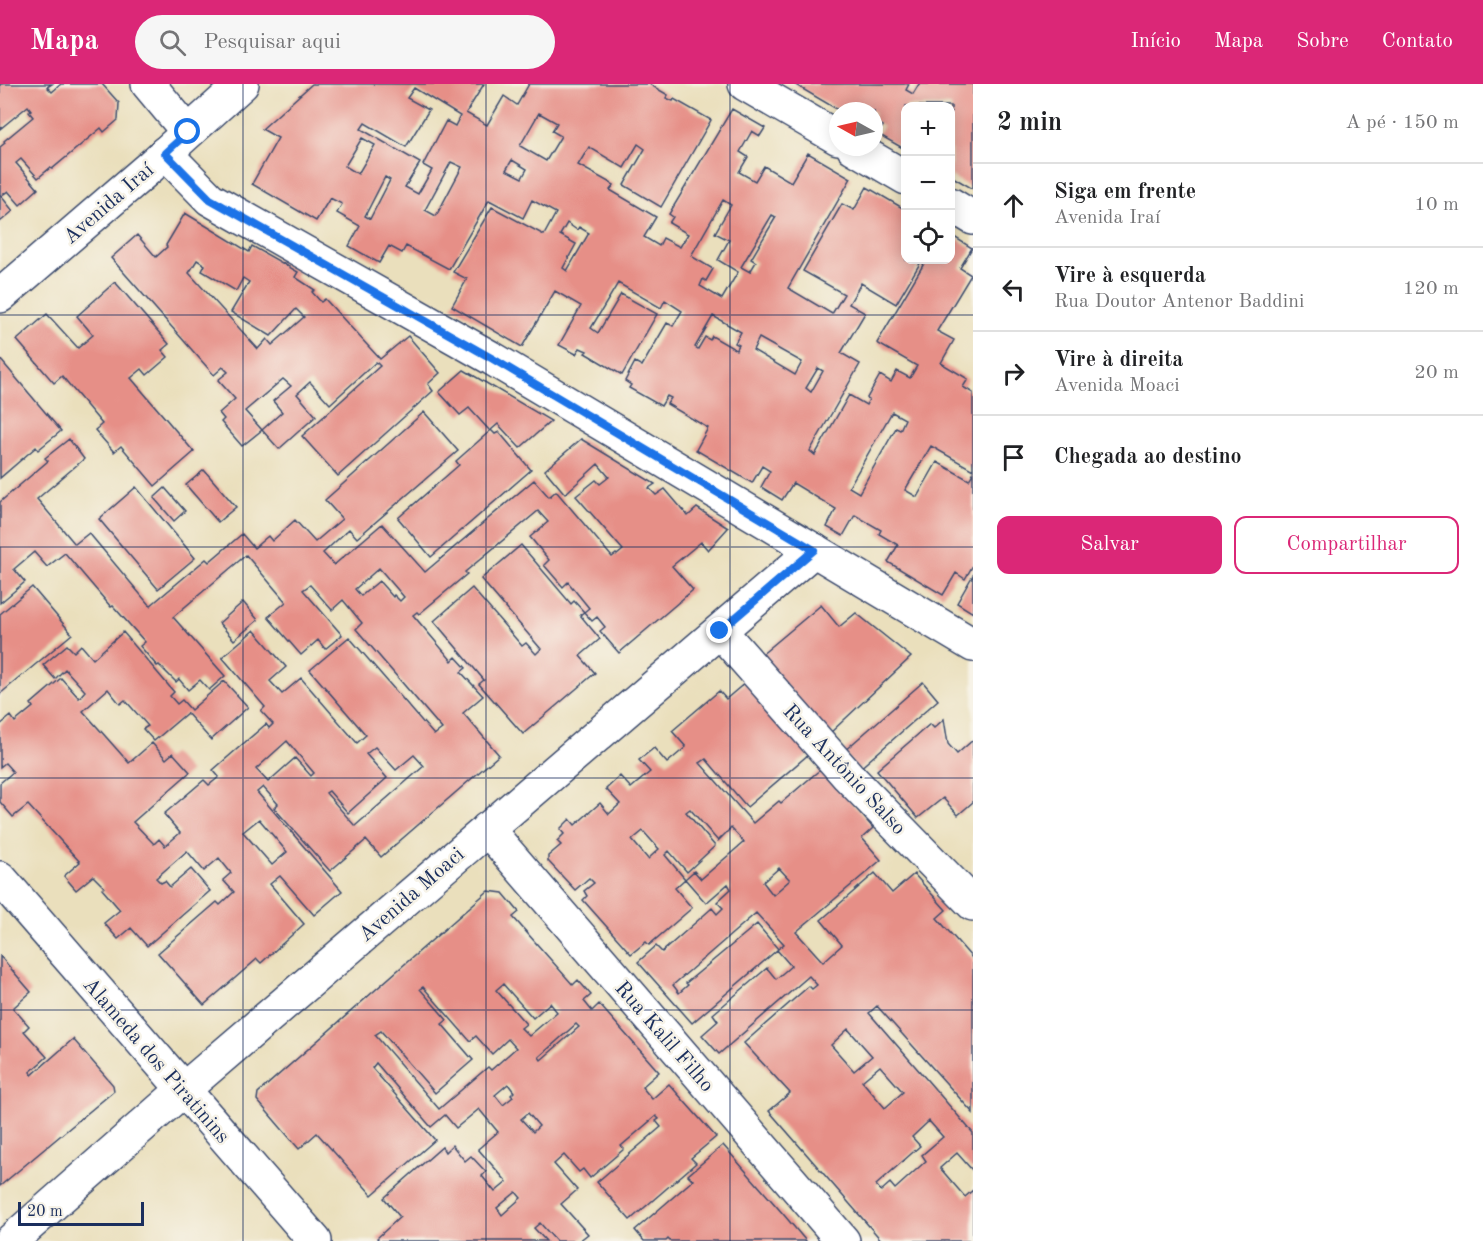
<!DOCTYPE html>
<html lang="pt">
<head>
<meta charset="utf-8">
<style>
	:root { --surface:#fff; --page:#f6f6f6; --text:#202124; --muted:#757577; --line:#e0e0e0; --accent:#db2777 }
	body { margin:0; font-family:"Old Standard TT",serif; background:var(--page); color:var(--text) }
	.controls { position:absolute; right:18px; top:18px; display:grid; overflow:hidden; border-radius:12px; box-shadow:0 3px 15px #0003 }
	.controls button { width:54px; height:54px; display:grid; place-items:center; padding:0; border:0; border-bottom:2px solid var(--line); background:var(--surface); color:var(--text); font:30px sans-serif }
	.compass { position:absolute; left:829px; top:18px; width:54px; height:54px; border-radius:50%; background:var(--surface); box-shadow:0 3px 15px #0003; rotate:278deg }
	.scale { position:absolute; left:18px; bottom:15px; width:126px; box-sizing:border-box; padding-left:6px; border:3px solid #1b2f5e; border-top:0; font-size:16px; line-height:21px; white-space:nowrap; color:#1b2f5e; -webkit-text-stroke:4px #f7f3e8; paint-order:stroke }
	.stop { position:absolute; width:18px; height:18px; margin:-14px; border:4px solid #1a73e8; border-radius:50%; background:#fff }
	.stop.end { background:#1a73e8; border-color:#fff; box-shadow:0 2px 6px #0008 }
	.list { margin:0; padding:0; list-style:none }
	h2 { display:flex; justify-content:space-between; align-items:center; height:78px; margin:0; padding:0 24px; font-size:26px }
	h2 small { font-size:20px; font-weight:400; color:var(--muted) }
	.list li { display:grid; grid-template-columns:39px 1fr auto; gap:18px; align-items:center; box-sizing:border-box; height:84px; padding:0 24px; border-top:2px solid var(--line) }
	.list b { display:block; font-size:22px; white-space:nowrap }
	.list p { margin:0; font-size:20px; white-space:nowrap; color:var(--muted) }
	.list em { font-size:20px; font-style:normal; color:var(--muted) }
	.actions { display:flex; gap:12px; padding:18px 24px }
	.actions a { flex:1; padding:14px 0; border:2px solid var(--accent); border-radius:12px; text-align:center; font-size:21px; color:var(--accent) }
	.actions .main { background:var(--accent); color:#fff }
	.icon { flex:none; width:33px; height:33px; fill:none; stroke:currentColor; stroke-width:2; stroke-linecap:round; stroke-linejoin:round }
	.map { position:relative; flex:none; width:973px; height:1157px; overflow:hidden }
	header { display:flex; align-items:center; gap:36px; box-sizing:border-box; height:84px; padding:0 30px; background:var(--accent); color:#fff }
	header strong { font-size:28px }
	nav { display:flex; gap:33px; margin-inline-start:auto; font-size:21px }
	.search { width:420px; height:54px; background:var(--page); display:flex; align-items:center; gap:15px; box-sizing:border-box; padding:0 21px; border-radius:33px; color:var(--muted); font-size:22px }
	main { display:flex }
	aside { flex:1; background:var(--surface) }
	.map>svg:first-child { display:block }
	.building { fill:#e68f87; fill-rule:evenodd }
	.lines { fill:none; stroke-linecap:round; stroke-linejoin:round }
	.minor-casing { stroke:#3a496c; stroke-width:36 }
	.minor { stroke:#fff; stroke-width:33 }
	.route { stroke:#1a73e8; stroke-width:8 }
	.grid { fill:none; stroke:#1b2f5e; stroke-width:1.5; stroke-opacity:0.55 }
	.labels { text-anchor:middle; stroke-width:5; stroke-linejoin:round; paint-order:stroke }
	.street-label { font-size:21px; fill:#1b2f5e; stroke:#f7f3e8 }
</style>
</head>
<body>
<header>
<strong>Mapa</strong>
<div class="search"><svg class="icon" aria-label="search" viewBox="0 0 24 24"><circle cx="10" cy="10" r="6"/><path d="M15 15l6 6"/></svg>Pesquisar aqui</div>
<nav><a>Início</a><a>Mapa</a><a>Sobre</a><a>Contato</a></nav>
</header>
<main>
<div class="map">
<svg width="973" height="1157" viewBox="0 0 973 1157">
	<rect width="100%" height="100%" fill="#f7f3e8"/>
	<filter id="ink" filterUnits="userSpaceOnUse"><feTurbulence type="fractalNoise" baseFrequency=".0167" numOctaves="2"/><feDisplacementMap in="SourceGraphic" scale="12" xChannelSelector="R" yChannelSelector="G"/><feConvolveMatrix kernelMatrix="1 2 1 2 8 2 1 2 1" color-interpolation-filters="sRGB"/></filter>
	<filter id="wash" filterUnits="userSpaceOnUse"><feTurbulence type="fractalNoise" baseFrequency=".008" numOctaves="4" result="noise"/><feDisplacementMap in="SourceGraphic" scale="24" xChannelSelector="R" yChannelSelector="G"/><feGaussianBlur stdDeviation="1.35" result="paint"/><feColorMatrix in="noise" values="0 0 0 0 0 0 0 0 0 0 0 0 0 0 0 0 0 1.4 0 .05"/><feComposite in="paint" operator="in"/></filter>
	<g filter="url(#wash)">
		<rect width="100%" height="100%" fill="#eadfbc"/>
		<g id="blocks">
			<g class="building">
				<path d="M0,0H52L47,3L52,8L61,0H102L119,19L118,36L104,48L101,44L52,85L50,84L38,94L21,75L16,79L38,105L20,121L8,107L1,112L13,127L0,138V63L5,59L4,57L33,33L29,28L31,26L28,22L0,45Z"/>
				<path d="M312,0H484L466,29L487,41L504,12L517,21L529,0H649L668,11L666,14L673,17L674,15L711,36L661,123L624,101L645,65L638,60L624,84L589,63L578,81L614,101L610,106L656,133L644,153L659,162L663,154L680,163L688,150L669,139L673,133L669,130L732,25L765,44L760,52L752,47L740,68L748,73L739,88L755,97L764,82L791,98L808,69L851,94L788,204L832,230L844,210L803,187L842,120L854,126L867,103L906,126V176H922L896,220L861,199L849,220L865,229L841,269L860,280L810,367L815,371L849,311L866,321L869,315L867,314L880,291L891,298L897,287L910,294L917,282L877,259L926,176H951V151L972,164L960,184L971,191L937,247L954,256L941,279L968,295L963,303L973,309V386L931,362L905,406L917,413L937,378L969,396L973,389V481L965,495L956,489L943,511L888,478L898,461L879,450L881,446L855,431L843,452L827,443L836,425L793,399L782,416L761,403L770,387L762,382L752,399L696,366L708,344L667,320L671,314L667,312L661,322L629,304L631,301L625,297L635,278L642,282L667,239L673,242L682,227L665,216L661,224L618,199L591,244L598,249L621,210L657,230L622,291L585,269L587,267L580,264L576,270L559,261L581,222L555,207L522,263L452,222L467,195L453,188L492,123L544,151L556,129L532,116L523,134L489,116L449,185L406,162L402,169L389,162L379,179L349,162L360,142L337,129L342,120L330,114L316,137L252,100L278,54L262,45ZM414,4L460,32L455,42L446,37L423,81L432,86L418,110L405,103L420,79L361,45L365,39L406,63L429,26L407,14ZM539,29L557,39L552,47L561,52L546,77L520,62ZM362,54L375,61L358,90L345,82ZM512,76L527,85L522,94L506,86ZM451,78L462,83L436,132L425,126ZM385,93L390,96L370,135L365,132ZM723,116L731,121L715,149L729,156L718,176L738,188L722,215L700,202L703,195L706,197L713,185L691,172ZM772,131L776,133L751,175L756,178L750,188L741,183ZM567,139L577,146L579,143L589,149L567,187L563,184L576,160L560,151ZM713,232L741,248L735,259L739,261L736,266L712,252L710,256L705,253L698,265L695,263ZM759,254L802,278L795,291L753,266ZM818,284L823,287L811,308L806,304ZM892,328L905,335L900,346L896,344L859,409L849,403Z"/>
				<path d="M794,0H909L906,6L913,10L919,0H973V105L951,92V22H906V66L878,50L883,42L874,37V27H840Z"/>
				<path d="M185,129L249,168L252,162L298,188L295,193L315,206L312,208L321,218L325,215L380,275L408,252L440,289L428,300L433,307L338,392L302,352L380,282L376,278L330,320L310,298L297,310L316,332L279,365L262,346L282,328L273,317L291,302L283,295L245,327L262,346L242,362L221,338L224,335L219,329L235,315L218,296L228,288L223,283L214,291L111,174L137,151L156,173L167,163L166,161ZM197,176L205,181L202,187L236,207L243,194L249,198L231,228L271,252L296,225L304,233L272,261L267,255L258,265L189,189Z"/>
				<path d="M115,198L169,260L162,266L168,273L147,291L142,285L131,294L194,368L155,402L121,362L114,368L95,346L102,340L62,292L54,299L17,256L47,230L78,264L93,251L77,232Z"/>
				<path d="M0,275L61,347L38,366L36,363L0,394Z"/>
				<path d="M464,286L551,337L520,364L498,340L491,346L495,350L499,348L531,386L431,473L398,434L459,381L456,377L490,347L469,324L460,331L439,308Z"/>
				<path d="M424,328L458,367L357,454L349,445L323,469L334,481L382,440L425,488L534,396L549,413L556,407L612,473L616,470L617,471L623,466L576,412L596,396L600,400L609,393L598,380L565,410L545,386L581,355L655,400L649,404L656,411L665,405L688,432L697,424L728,444L708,466L701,458L672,482L693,506L619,569L600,547L605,543L597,533L592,537L584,528L589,524L568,498L563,503L544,481L549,476L530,453L548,438L538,427L465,488L467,490L419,530L417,528L413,531L452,577L456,573L466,584L461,588L483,612L463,629L499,671L381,773L366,756L330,787L274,724L278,720L263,703L257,708L342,807L314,831L280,792L270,800L304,840L261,879L257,875L204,921L158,869L217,818L220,821L234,808L223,796L231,789L219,774L204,787L187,767L156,794L161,799L165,797L170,803L191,785L210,807L147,862L131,844L118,855L104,839L120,826L102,805L104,803L93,792L76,806L64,792L80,778L28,721L13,733L0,718V699L13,688L5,679L0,683V641L11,632L15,638L33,623L31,620L61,594L79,614L85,607L65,585L55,595L43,581L67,561L74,568L81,561L93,575L123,548L174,608L170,612L177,620L182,616L191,626L224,597L248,623L211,656L187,629L154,657L143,645L148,642L125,616L120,620L108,605L83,627L129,679L152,659L166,675L173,669L190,688L133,738L154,760L159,755L165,762L180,749L164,730L204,696L209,701L219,693L213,686L266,640L269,644L273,640L261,627L265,623L222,573L254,546L286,583L270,597L282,610L301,594L357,659L366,651L310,586L349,553L434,651L442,645L356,545L362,539L343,516L332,526L310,501L303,506L342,551L325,565L318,556L301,571L268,533L286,518L246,471L173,533L225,592L209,606L200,596L188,606L179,595L176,598L159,581L157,582L140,562L145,558L113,522L111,523L65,469L47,483L34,468L14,485L25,498L0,519V418L48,377L45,374L69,355L84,375L37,415L75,460L89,449L150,522L206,475L209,478L242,450L254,464L268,452L272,457L295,436L315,458L342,435L325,416ZM379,484L404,513L400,517L394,511L393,513L379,497L361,512L355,505ZM287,657L314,689L311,692L295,674L268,698L256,685ZM375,663L396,686L414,671L424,682L355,742L326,709L329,707L348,729L387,694L366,670ZM259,735L287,768L272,781L243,748Z"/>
				<path d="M204,386L236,423L218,438L186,401Z"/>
				<path d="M136,403L195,474L158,505L99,435Z"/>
				<path d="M165,404L185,427L174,437L154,414Z"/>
				<path d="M521,461L571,520L574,517L584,528L580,531L600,555L580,572L595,589L523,650L479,600L484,596L434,537L472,504L522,562L526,559L536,570L541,565L481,495Z"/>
				<path d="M973,491V529L957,519Z"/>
				<path d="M32,503L72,550L0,610V530Z"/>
				<path d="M243,518L258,536L234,556L219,539Z"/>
				<path d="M821,521L839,543L856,529L911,573L828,651L760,572Z"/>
				<path d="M746,598L809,670L747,723L706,675L700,679L753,739L779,717L781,719L822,684L873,744L862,754L881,776L796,848L823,878L842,861L821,836L875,789L892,809L914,790L946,826L937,834L973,875V1029L877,922L869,929L973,1049V1087L957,1069L940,1084L965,1113L973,1106V1157H882L769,1027L790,1009L744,959L809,902L812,905L817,901L809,892L719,970L702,951L718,937L713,930L767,884L776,895L791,882L777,866L692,939L638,878L656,862L662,868L712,824L717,830L723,824L717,818L731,805L728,800L706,819L685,795L694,787L701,795L744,758L731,744L718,757L690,725L686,728L715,762L687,788L669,767L665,771L685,795L675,804L692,824L649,861L646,858L631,870L583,816L587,812L584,807L594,799L589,794L575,806L548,777V772L561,761L557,757L564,750L560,745L570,735L575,741L600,719L609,730L620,720L606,705L620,692L631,704L650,688L639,676L654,664L667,679L686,663L672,647L719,607L726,615ZM643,747L659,765L648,775L632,756ZM779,784L790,796L773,811L763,798ZM756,829L784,860L778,865L757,840L686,899L688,901L679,909L673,901ZM848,945L872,972L854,987L831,961ZM880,982L903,1008L885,1024L862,997ZM929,1037L943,1053L922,1071L926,1077L895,1105L890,1099L881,1107L876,1101L920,1062L912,1053Z"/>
				<path d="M923,598L938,616L858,686L843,668Z"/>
				<path d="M944,635L948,660L957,670L973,656V718L958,731L943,714L918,734L877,686L930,640L934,644Z"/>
				<path d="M488,807L503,809L519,828L513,833L573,901L578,896L591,911L584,917L592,927L599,920L659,988L642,1003L652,1015L669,1000L716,1053L691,1074L696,1079L630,1136L597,1098L661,1043L656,1037L659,1035L656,1032L621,1062L624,1065L590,1094L583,1085L579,1088L564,1071L554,1080L577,1106L561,1120L588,1150L579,1157H556L540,1139L534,1144L546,1157H379L377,1154L400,1133L384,1114L442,1063L445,1068L452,1061L465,1077L471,1072L486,1088L482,1092L495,1108L507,1098L478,1065L498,1048L479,1025L456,1044L445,1031L431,1043L376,979L372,984L435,1056L372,1111L317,1049L299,1065L257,1016L258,1009ZM503,900L533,934L550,919L557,928L529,952L521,944L526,940L496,906ZM423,903L470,957L476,952L492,970L508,955L516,964L491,986L488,983L439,1025L375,951L381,947L435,1009L473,976L442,940L447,936L420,905ZM576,940L579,943L541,976L539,973ZM508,1000L514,1008L511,1011L513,1013L503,1021L495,1011ZM528,1029L539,1042L533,1048L521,1035ZM516,1108L521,1114L502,1131L497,1124Z"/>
				<path d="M0,872L31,908L13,924L29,942L24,947L47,973L30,988L32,991L73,955L113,1001L114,1007L0,1102Z"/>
				<path d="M723,1061L784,1131L806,1157H670L668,1155L666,1157H644L635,1146L693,1096L688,1091Z"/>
			</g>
		</g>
	</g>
	<g filter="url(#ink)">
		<use href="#blocks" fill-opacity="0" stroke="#3a496c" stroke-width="1.5"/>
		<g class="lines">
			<g class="minor-casing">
				<g id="minor">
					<path d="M148,0L188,48"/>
					<path d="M745,0L838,54"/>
					<path d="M853,63L906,94"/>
					<path d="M165,69L210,115L493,275L973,561"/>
					<path d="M950,120L973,134"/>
					<path d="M0,212L151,82L242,0"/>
					<path d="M720,547L848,692L973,820"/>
					<path d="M487,745L843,1157"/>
					<path d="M0,794L315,1157"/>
					<path d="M11,1157L183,1006L814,466"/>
				</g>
			</g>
			<use href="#minor" class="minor"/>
		</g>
	</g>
	<g class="lines" filter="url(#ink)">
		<path class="route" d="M188,48L165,69L210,115L493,275L814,466L720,547"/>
	</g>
	<path class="grid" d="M243,0V1157M486,0V1157M730,0V1157M0,231H973M0,463H973M0,694H973M0,926H973"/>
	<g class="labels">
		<g class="street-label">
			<text transform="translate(108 119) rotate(-41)" y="7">Avenida Iraí</text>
			<text transform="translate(845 685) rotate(47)" y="7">Rua Antônio Salso</text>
			<text transform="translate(411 810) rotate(-41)" y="7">Avenida Moaci</text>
			<text transform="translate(665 952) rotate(49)" y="7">Rua Kalil Filho</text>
			<text transform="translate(157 976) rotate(49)" y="7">Alameda dos Piratinins</text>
		</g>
	</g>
</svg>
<div class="controls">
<button>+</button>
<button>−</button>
<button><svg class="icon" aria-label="locate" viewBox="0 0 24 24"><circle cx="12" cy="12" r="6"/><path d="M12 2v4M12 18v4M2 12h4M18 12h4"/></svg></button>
</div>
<svg class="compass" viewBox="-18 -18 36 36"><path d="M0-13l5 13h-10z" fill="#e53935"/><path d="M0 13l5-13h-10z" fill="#757577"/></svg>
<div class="scale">20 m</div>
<div class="stop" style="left:188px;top:48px"></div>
<div class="stop end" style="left:720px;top:547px"></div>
</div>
<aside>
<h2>2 min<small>A pé · 150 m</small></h2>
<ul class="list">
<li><svg class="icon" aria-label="ahead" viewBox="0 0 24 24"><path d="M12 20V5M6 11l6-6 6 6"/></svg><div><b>Siga em frente</b><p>Avenida Iraí</p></div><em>10 m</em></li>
<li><svg class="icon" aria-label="left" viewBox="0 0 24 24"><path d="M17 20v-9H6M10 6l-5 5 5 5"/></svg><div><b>Vire à esquerda</b><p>Rua Doutor Antenor Baddini</p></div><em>120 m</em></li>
<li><svg class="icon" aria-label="right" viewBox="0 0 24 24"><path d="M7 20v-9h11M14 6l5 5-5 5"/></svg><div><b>Vire à direita</b><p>Avenida Moaci</p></div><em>20 m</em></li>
<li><svg class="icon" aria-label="arrive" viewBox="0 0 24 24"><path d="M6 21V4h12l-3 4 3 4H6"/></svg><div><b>Chegada ao destino</b></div></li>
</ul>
<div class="actions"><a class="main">Salvar</a><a>Compartilhar</a></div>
</aside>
</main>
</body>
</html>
